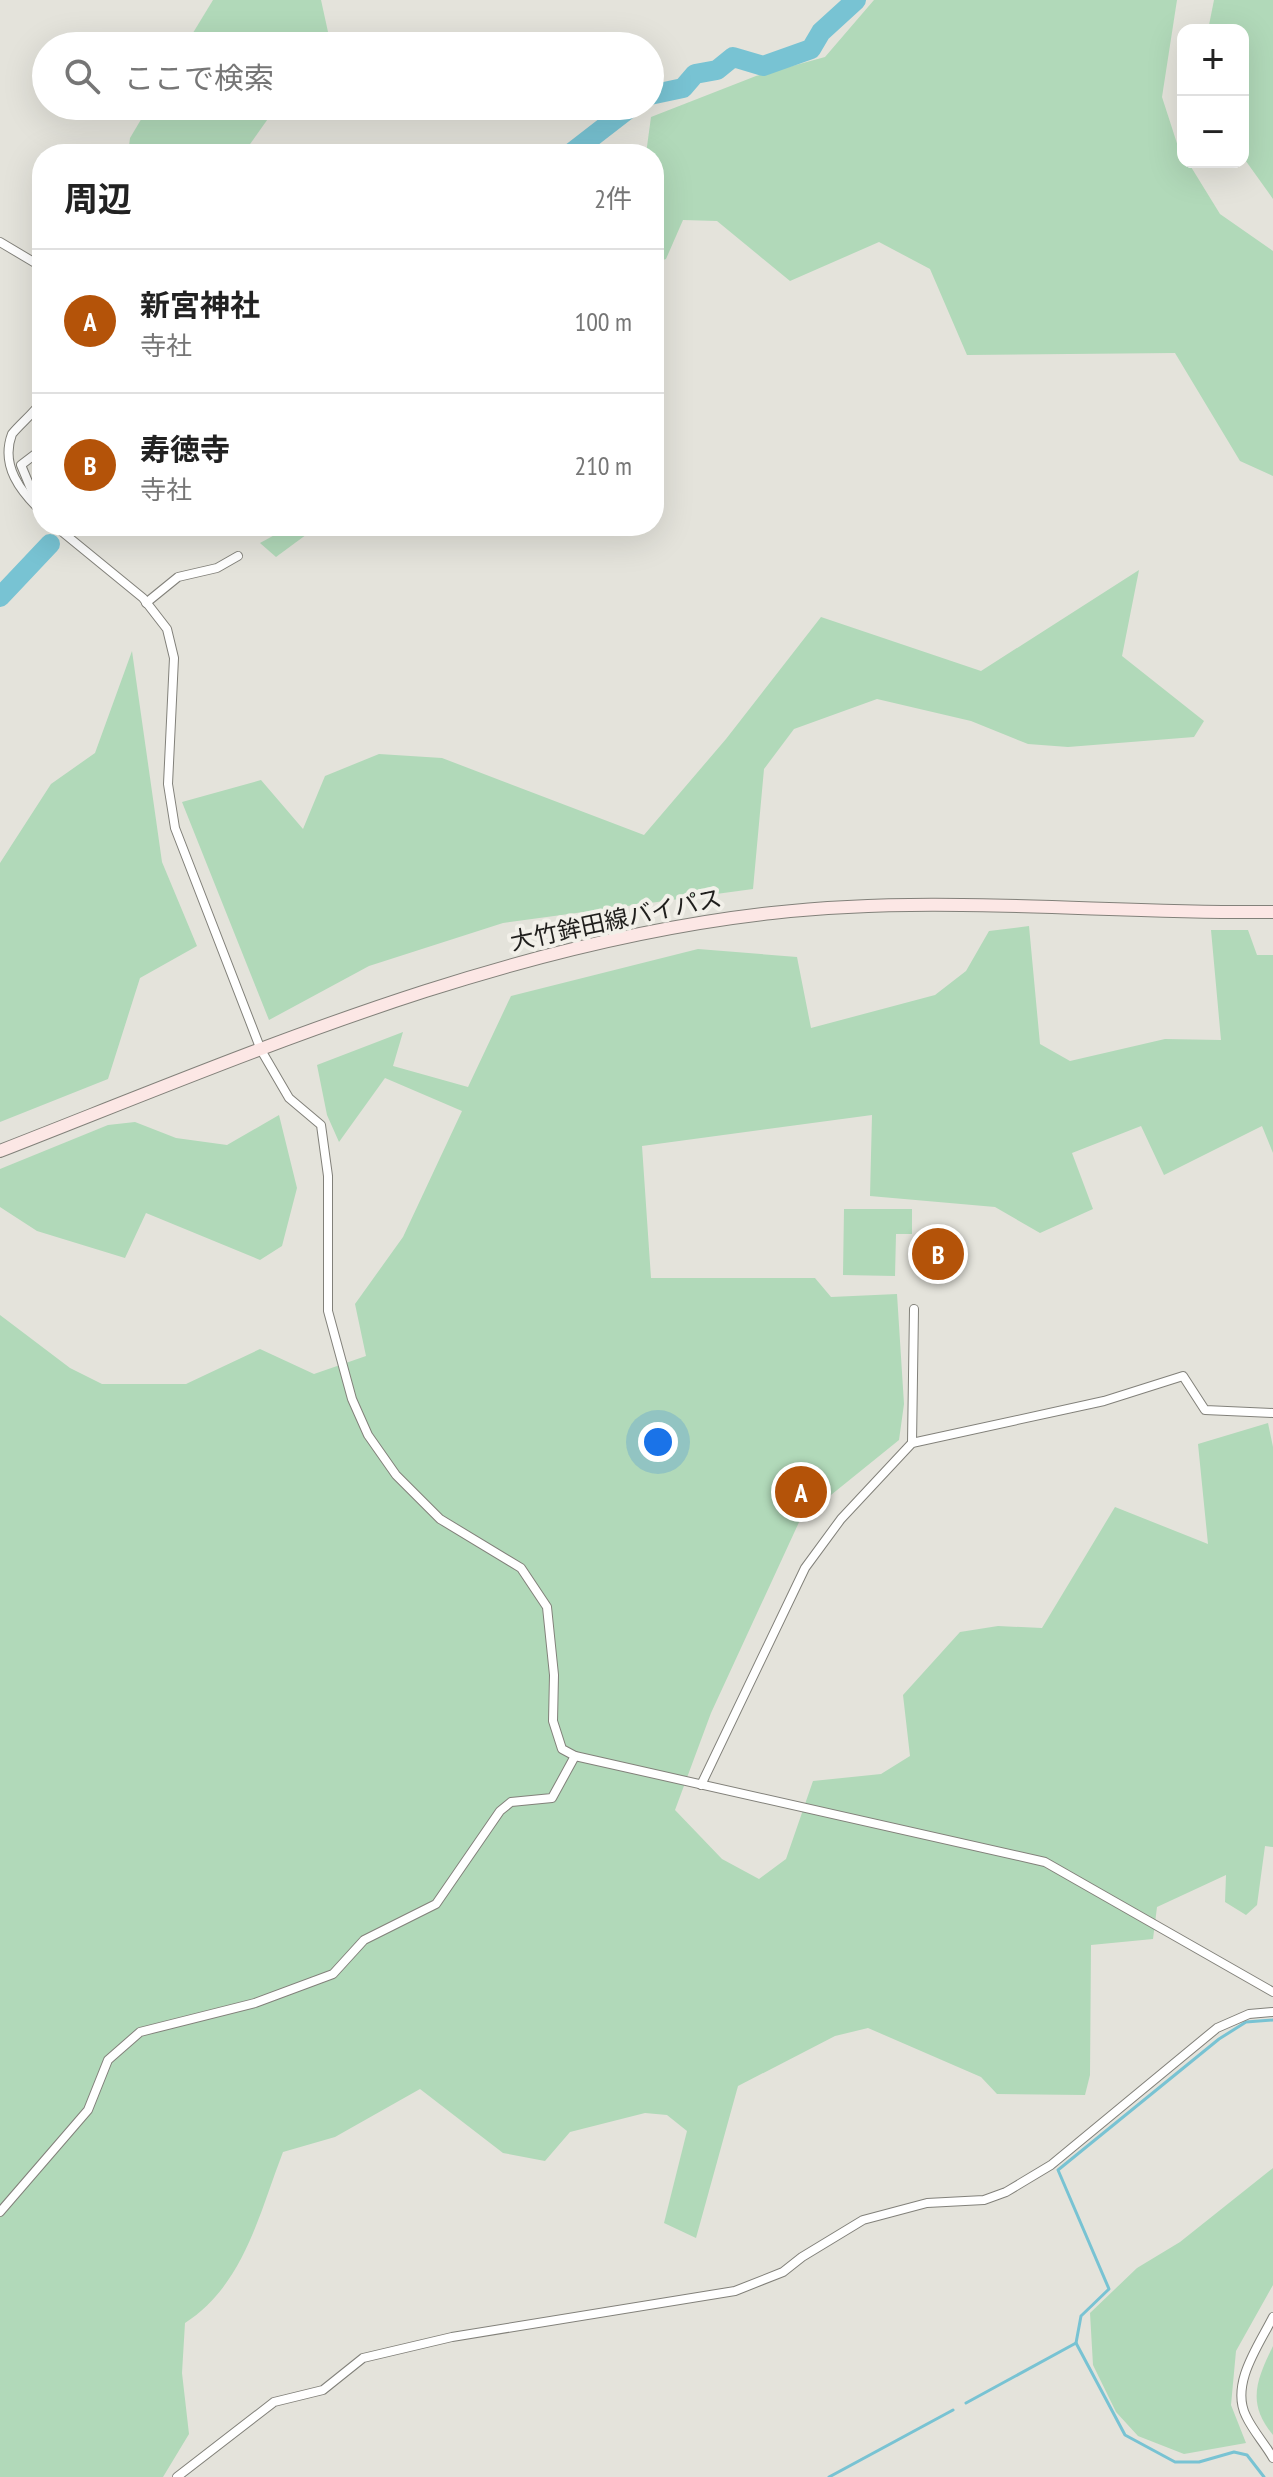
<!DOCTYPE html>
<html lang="ja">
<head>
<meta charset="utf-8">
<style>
	:root { --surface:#fff; --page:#f6f6f6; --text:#222; --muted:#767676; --line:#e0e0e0; --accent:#b45309 }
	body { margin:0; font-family:"PT Sans Narrow","Noto Sans JP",sans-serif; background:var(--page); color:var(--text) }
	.controls { position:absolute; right:24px; top:24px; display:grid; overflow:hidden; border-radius:16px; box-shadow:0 8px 32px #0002 }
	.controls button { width:72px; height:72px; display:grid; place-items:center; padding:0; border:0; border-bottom:2px solid var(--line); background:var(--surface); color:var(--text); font:40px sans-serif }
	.you { position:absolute; left:658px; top:1442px; width:28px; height:28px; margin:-20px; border:6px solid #fff; border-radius:50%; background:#1a73e8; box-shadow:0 0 0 12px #1a73e833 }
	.badge { display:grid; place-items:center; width:52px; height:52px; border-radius:50%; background:var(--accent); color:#fff; font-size:26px; font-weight:700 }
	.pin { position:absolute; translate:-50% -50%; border:4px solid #fff; box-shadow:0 2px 8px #0006 }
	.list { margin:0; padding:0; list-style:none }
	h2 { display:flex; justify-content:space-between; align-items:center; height:104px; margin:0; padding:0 32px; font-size:34px }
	h2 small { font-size:26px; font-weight:400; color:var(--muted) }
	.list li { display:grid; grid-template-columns:52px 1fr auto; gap:24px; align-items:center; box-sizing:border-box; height:144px; padding:0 32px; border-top:2px solid var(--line) }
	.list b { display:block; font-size:30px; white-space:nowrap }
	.list p { margin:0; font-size:26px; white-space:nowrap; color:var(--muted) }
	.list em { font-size:26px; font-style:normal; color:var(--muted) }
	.icon { flex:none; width:44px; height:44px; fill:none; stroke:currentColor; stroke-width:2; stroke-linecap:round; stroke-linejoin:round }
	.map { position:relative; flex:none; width:1273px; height:2477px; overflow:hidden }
	.search { position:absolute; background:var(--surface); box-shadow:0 8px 32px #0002; left:32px; top:32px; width:632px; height:88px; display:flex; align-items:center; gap:20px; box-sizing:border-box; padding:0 28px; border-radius:44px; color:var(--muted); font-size:30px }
	.panel { position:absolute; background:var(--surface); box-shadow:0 8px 32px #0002; left:32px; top:144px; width:632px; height:392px; border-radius:32px }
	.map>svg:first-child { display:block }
	.green { fill:#b1d9b9 }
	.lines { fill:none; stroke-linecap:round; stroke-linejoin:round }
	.stream { stroke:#78c3d3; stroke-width:3 }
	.river { stroke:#78c3d3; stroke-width:20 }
	.street-casing { stroke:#82817a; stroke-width:10 }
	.secondary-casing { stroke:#82817a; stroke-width:14 }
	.street { stroke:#fff; stroke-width:8 }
	.secondary { stroke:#fce7e5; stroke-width:12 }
	.labels { text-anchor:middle; stroke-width:8; stroke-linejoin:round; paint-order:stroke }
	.street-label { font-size:24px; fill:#201f1d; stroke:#f2f0e9 }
</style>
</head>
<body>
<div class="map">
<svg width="1273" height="2477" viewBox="0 0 1273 2477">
	<rect width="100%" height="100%" fill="#e4e3db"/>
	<g class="green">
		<path d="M213,0H321L330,41L326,46H185Z"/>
		<path d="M874,0H1177L1162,97L1183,162H1188L1220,214L1273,251V476L1240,461L1175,353L967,355L930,269L879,242L790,281L717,221L683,220L666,259L654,263V154H646L651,117L756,76L825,57Z"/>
		<path d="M1214,0H1273V199L1243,157V30H1208Z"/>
		<path d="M149,106H277L243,154H128L130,138Z"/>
		<path d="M291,526H318L276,557L260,543Z"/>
		<path d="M1139,570L1122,656L1204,721L1194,737L1068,747L1028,744L971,721L877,699L794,729L764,769L753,889L503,923L369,966L269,1020L182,802L261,780L303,829L325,776L379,754L442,758L644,835L726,739L821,617L981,671Z"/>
		<path d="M132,651L162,862L197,946L140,978L108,1079L0,1122V863L51,784L95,753Z"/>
		<path d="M1029,926L1040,1044L1070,1061L1165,1039L1221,1040L1211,930H1248L1257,955H1273V1153L1262,1126L1164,1175L1141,1126L1072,1153L1093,1209L1040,1233L995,1207L870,1196L872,1115L642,1146L651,1278H815L831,1297L897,1294L904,1404L899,1440L800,1520L711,1713L675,1810L722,1859L759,1879L786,1859L813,1781L881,1774L910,1756L903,1695L960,1632L998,1626L1042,1628L1115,1507L1208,1544L1198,1444L1268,1423L1273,1447V1847L1265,1846L1257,1905L1246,1915L1225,1902L1226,1875L1157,1907L1153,1939L1091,1945L1090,2075L1085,2095L997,2094L981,2077L868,2028L835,2036L738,2086L696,2238L664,2223L687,2131L667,2115L645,2113L570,2132L545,2161L503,2153L420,2089L335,2137L283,2152C259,2214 244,2285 185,2323L182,2373L189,2434L163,2477H0V1315L70,1368L102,1384H186L260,1349L314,1374L366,1356L355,1304L403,1237L462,1111L385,1078L339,1142L327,1115L317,1065L403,1032L393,1066L468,1087L511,996L698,949L797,957L811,1028L935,995L966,971L989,931Z"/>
		<path d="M279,1115L297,1188L282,1246L260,1260L146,1213L125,1258L37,1231L0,1207V1169L108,1125L135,1122L176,1138L227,1145Z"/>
		<path d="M844,1209H912V1234H896L895,1276L843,1275Z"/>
		<path d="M1273,2168V2285L1236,2351L1231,2405L1246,2443L1184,2454L1138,2436L1116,2412L1093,2365L1090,2313L1137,2268L1180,2242Z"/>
		<path d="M1273,2346V2435C1246,2403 1257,2379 1273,2346Z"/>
	</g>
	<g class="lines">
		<g class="stream">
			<path d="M966,2403L1076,2343"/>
			<path d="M829,2477L953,2410"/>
			<path d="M1264,2477L1247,2455L1234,2452L1199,2462H1175L1125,2435L1076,2343L1081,2316L1109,2289L1058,2170L1219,2039L1246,2022L1273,2020"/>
		</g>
		<g class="river">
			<path d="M650,95L683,88L695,74L717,70L733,57L763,66L811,49L821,32L856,0"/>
			<path d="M570,154L632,106"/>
			<path d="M67,528L68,526"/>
			<path d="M0,597L50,544"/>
		</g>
		<g class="street-casing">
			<g id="street">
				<path d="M0,242L42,267"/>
				<path d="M42,401C33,414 21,423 12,434C0,466 21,492 42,512"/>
				<path d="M38,506L21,465L42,449"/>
				<path d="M55,526L143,598L167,629L174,658L168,784L175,828L261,1050L289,1098L321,1125L328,1176V1311L352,1399L368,1435L396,1475L440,1519L521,1568L547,1607L554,1675L553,1721L562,1749L575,1756L1045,1862L1273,1992"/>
				<path d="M146,603L178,577L217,568L238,556"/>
				<path d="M912,1443L914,1309"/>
				<path d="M701,1785L805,1568L841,1519L912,1443L1104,1401L1183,1376L1205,1410L1273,1413"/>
				<path d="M0,2212L88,2110L108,2060L140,2032L255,2003L333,1974L364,1940L436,1904L500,1811L511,1802L552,1798L575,1756"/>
				<path d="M1273,2317C1259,2345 1230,2384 1246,2416C1253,2431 1265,2444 1273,2458"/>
				<path d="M177,2477L274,2402L323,2390L363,2358L452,2337L735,2291L783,2272L802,2257L863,2220L927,2203L984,2200L1006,2192L1051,2165L1217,2028L1249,2014L1273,2012"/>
			</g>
		</g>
		<g class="secondary-casing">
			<path id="secondary" d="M0,1151C251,1053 502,943 772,913C939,894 1106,914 1273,912"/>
		</g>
		<use href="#street" class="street"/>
		<use href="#secondary" class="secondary"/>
	</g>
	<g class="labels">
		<g class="street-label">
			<text transform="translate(616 920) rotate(-12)" y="8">大竹鉾田線バイパス</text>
		</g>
	</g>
</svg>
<div class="controls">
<button>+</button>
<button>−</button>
</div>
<div class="you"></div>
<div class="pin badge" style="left:801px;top:1492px">A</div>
<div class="pin badge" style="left:938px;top:1254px">B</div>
<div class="search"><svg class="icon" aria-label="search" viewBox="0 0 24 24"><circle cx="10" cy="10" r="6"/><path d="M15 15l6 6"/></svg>ここで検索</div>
<section class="panel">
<h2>周辺<small>2件</small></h2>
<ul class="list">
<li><span class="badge">A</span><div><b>新宮神社</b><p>寺社</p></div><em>100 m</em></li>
<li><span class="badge">B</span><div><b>寿徳寺</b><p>寺社</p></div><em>210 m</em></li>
</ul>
</section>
</div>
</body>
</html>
